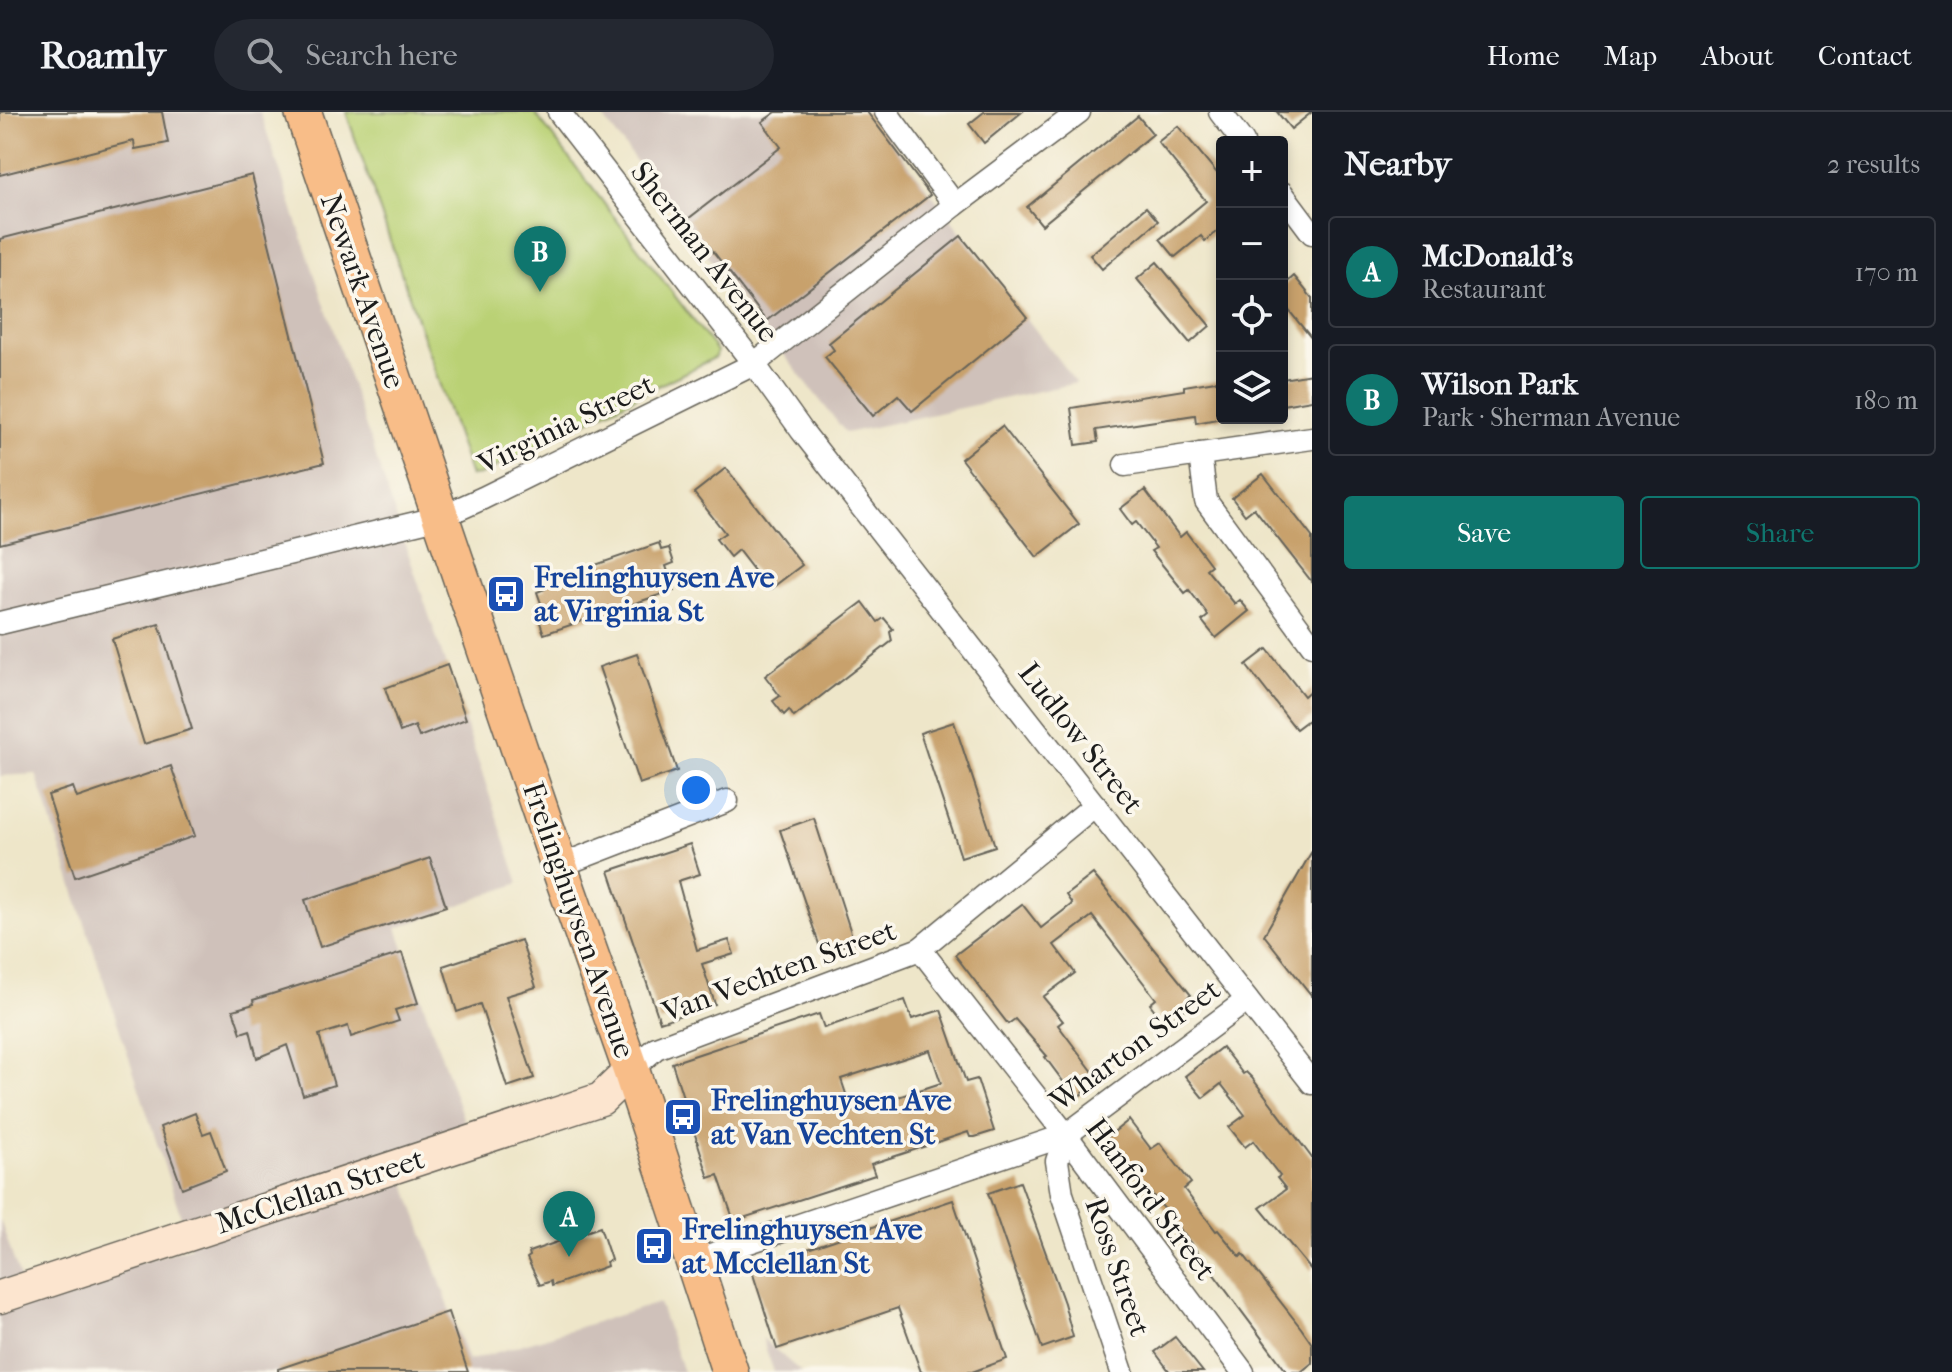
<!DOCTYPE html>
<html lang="en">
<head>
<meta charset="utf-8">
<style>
	:root { --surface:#171b24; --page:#242831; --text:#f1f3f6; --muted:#9ea1a6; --line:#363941; --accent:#0f766e }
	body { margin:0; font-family:"IM FELL French Canon",serif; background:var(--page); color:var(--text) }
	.controls { position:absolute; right:24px; top:24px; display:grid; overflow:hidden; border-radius:8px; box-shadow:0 4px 12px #0003 }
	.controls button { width:72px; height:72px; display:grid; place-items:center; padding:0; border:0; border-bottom:2px solid var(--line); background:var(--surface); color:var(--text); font:40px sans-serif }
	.you { position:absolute; left:696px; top:678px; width:28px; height:28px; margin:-20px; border:6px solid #fff; border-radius:50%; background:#1a73e8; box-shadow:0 0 0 12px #1a73e833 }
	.badge { display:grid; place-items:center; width:52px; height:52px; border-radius:50%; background:var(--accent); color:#fff; font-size:26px; font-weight:700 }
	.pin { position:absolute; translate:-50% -66px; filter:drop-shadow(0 2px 4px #0008) }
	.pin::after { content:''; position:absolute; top:42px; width:28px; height:24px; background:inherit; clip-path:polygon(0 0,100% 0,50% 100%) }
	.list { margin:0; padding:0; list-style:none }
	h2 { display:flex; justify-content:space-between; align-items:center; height:104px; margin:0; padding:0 32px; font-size:34px }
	h2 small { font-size:26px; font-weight:400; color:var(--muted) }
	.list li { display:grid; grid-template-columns:52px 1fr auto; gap:24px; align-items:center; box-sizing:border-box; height:112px; margin:0 16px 16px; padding:0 16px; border:2px solid var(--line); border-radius:8px }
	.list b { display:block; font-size:30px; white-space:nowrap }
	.list p { margin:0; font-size:26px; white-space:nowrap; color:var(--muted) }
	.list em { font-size:26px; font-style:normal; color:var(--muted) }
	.actions { display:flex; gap:16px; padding:24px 32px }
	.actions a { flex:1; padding:18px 0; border:2px solid var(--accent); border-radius:8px; text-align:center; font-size:28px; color:var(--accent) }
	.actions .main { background:var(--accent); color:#fff }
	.icon { flex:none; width:44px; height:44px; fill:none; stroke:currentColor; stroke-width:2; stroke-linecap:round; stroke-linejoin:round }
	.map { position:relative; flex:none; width:1312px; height:1260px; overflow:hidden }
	header { display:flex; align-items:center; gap:48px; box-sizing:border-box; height:112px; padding:0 40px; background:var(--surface); border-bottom:2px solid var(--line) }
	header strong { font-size:38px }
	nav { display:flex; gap:44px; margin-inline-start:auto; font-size:28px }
	.search { width:560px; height:72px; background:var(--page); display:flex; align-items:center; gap:20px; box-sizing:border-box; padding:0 28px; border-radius:44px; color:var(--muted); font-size:30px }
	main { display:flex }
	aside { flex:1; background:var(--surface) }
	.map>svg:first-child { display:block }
	.industrial { fill:#cfc1ba }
	.green { fill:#bad175; stroke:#6b7648; stroke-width:2 }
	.building { fill:#c8a16c; fill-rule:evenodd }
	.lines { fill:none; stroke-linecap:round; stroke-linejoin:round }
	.street-casing { stroke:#666359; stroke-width:25 }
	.secondary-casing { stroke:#666359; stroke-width:35 }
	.primary-casing { stroke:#666359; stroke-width:39 }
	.street { stroke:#fff; stroke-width:22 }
	.secondary { stroke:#fce5cf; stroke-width:32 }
	.primary { stroke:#f8bd88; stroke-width:36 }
	.labels { text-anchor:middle; stroke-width:7; stroke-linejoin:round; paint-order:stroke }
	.street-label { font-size:30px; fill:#1c1c1c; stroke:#fbf7ec }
	.transit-label { font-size:30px; font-weight:bold; fill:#164399; stroke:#fbf7ec; text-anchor:start }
</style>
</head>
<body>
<header>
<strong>Roamly</strong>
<div class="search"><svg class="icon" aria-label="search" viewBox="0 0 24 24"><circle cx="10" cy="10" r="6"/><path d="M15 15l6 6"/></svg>Search here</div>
<nav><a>Home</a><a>Map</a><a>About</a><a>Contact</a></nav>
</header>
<main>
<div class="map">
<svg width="1312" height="1260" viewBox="0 0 1312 1260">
	<rect width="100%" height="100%" fill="#fbf7ec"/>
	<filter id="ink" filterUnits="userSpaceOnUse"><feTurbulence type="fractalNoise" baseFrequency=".0125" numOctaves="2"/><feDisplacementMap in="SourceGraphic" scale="16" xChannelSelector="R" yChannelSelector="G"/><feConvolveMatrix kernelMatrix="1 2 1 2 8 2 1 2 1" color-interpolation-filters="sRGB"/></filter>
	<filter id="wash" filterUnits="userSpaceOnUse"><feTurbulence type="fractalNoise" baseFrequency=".006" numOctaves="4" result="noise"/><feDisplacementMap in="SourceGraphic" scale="32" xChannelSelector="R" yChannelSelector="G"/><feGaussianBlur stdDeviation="1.8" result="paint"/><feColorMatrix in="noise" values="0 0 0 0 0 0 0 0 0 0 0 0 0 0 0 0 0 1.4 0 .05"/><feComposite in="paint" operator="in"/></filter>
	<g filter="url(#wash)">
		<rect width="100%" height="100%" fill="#eee6c9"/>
		<g class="industrial">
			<path d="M0,0H260L519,771L397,816L471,1029L400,1056L468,1249L659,1191L683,1260H0V1108L26,1183L191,1135L36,662L0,664Z"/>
			<path d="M599,0H869L1076,271L846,321L757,209Z"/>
			<path d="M762,1226L801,1260H774Z"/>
		</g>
		<path class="green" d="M346,0H534L717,239L716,245L480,363L471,364Z"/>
		<g id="blocks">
			<g class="building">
				<path d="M0,0H162L168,31L135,37L134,29L0,63Z"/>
				<path d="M776,0H867L930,83L767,209L688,107L781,35L762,10Z"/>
				<path d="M984,0H1022L984,31L969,12Z"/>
				<path d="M1277,0H1312L1291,17Z"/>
				<path d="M1138,4L1153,22L1042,113L1027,95Z"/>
				<path d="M1178,14L1222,67V115L1205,129L1201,124L1175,145L1160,127L1206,89L1158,30Z"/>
				<path d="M252,63L324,351L0,432V127Z"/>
				<path d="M1146,95L1158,109L1102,157L1090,143Z"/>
				<path d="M961,124L1027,205L912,299L898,283L873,304L825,245L834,238L829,231Z"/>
				<path d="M1157,150L1210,214L1190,231L1137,167Z"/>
				<path d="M1294,164L1312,186V227L1282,190V175Z"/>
				<path d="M1312,262V288L1282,293V267Z"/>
				<path d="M1222,268V306L1196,311L1195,303L1096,318L1098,330L1076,333L1071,296L1184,278V274Z"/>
				<path d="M1002,314L1079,412L1037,445L961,347Z"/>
				<path d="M726,356L802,453L769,478L738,438L730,445L716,427L725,421L694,381Z"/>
				<path d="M1263,362L1312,425V470L1254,396L1245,403L1232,386Z"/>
				<path d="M1145,378L1180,425L1186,420L1211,453L1206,457L1235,492L1240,488L1249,499L1216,526L1202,509L1208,504L1206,500L1189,478L1185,481L1151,439L1156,436L1136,410L1132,413L1120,397Z"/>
				<path d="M659,431L661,438L669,436L674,451L666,454L674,478L544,522L535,496L542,494L537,480L545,477L543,471Z"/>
				<path d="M863,490L878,510L884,506L893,517L890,520L892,529L794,605L789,598L784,603L773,589L780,584L765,564Z"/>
				<path d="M159,512L192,617L144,632L112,527Z"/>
				<path d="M1267,537L1304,584L1312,577V605L1296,617L1246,553Z"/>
				<path d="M637,542L677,659L639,672L599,555Z"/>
				<path d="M447,553L466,607L419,625L415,614L400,620L385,576Z"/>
				<path d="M954,610L995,734L961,745L920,621Z"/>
				<path d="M171,654L195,724L75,765L48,683L73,675L77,686Z"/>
				<path d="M814,706L854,830L822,841L780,718Z"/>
				<path d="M690,732L700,762L678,769L697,838L729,828L734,842L702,852L715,892L660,910L609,759Z"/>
				<path d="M1312,739V884L1264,823Z"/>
				<path d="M430,746L446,794L320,835L305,788Z"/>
				<path d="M1093,762L1191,883L1188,885L1192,891L1165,912L1150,892L1156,887L1092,804L1054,833L1075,861L1043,885L1063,909L1058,913L1099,968L1078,985L1073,978L1071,980L1045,945L1047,944L1015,907L1008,912L955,843L1022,792L1041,816L1072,792L1066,783Z"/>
				<path d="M521,828L536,875L506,884L534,966L507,975L480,892L457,900L443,854Z"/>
				<path d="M402,841L418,891L395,898L399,909L351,925L348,914L319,923L334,973L303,983L287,933L257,946L250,918L241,921L233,898L254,892L253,888Z"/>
				<path d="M905,888L912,907L941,898L966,970L977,967L994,1019L975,1025H970L968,1020L905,1041L871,1052L875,1063L734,1109L718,1063L709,1066L672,951L819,902L824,916ZM930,938L941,971L852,1000L841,967Z"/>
				<path d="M1222,935L1243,962L1246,960L1252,966L1312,1046V1159L1260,1096L1286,1077L1277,1066L1280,1064L1253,1029L1245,1035L1229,1015L1245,1003L1221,972L1203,986L1185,964Z"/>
				<path d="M195,1001L203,1022L211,1019L226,1059L182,1076L160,1015Z"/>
				<path d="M1129,1008L1151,1037L1160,1031L1191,1071L1184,1077L1216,1119L1218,1118L1240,1145L1243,1142L1301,1216L1312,1232V1251L1301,1260H1287L1168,1101L1105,1027Z"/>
				<path d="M1020,1070L1064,1191L1073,1225L1042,1236L988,1081Z"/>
				<path d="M953,1088L1007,1247L972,1260H921L898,1196L777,1237L751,1156Z"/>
				<path d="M600,1115L611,1148L606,1150L607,1154L552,1174L551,1169L540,1173L527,1146L530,1144L529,1140Z"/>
				<path d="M448,1200L468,1260H278V1257Z"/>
				<path d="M1175,1225L1203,1260H1170L1155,1240Z"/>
			</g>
		</g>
	</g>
	<g filter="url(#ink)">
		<use href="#blocks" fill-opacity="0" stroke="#666359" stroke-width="2"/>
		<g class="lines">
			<g class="street-casing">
				<g id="street">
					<path d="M559,0L754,252L802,319L1312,971"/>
					<path d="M886,0L955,93"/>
					<path d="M1220,0L1243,30"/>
					<path d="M1282,81L1312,121"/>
					<path d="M1200,342L1206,389L1312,533"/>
					<path d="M1125,353L1312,326"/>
					<path d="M0,511L441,405L483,386L754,252L955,93L1079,0"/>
					<path d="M559,754L727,689"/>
					<path d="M920,837L1066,1023L1243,1260"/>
					<path d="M631,958L656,936L920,837L1095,693"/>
					<path d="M1066,1023L1057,1049L1062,1082L1122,1260"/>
					<path d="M693,1149L1066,1023L1247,888"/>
				</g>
			</g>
			<g class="secondary-casing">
				<path id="secondary" d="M0,1185L601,987L631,958"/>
			</g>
			<g class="primary-casing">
				<path id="primary" d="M303,0L559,754L631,958L730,1260"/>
			</g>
			<use href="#street" class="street"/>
			<use href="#secondary" class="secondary"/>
			<use href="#primary" class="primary"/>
		</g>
	</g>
	<defs>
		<g id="bus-square" transform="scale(2)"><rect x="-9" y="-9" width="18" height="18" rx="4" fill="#1a4fb4" stroke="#fbf7ec"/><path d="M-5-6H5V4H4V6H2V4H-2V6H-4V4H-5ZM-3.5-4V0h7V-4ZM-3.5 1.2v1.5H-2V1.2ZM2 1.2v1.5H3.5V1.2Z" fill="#fff"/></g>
	</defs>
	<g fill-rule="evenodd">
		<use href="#bus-square" x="506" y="482"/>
		<use href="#bus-square" x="683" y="1005"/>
		<use href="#bus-square" x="654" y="1134"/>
	</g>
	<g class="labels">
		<g class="street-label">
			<text transform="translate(705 140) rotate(52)" y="10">Sherman Avenue</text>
			<text transform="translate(363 179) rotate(71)" y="10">Newark Avenue</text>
			<text transform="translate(566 312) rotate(-26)" y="10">Virginia Street</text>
			<text transform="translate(1081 626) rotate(52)" y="10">Ludlow Street</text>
			<text transform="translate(579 808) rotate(71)" y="10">Frelinghuysen Avenue</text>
			<text transform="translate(779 859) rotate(-20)" y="10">Van Vechten Street</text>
			<text transform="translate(1135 933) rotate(-36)" y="10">Wharton Street</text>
			<text transform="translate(320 1079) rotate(-18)" y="10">McClellan Street</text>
			<text transform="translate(1151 1087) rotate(53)" y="10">Hanford Street</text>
			<text transform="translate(1118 1155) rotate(71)" y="10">Ross Street</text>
		</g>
		<g class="transit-label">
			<text x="534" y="475">Frelinghuysen Ave<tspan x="534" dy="34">at Virginia St</tspan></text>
			<text x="711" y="998">Frelinghuysen Ave<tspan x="711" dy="34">at Van Vechten St</tspan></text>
			<text x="682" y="1127">Frelinghuysen Ave<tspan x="682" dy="34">at Mcclellan St</tspan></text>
		</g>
	</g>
</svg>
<div class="controls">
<button>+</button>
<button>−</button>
<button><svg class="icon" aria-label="locate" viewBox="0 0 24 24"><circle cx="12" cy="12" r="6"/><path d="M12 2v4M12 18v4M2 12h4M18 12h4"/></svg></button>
<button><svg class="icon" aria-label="layers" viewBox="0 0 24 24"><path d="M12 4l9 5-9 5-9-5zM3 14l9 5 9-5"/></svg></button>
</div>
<div class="you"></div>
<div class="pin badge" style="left:569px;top:1145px">A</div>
<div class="pin badge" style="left:540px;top:180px">B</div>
</div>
<aside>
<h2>Nearby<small>2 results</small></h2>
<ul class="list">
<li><span class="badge">A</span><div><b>McDonald's</b><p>Restaurant</p></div><em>170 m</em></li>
<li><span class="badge">B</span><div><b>Wilson Park</b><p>Park · Sherman Avenue</p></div><em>180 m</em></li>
</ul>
<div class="actions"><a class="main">Save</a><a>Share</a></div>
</aside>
</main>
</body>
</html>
